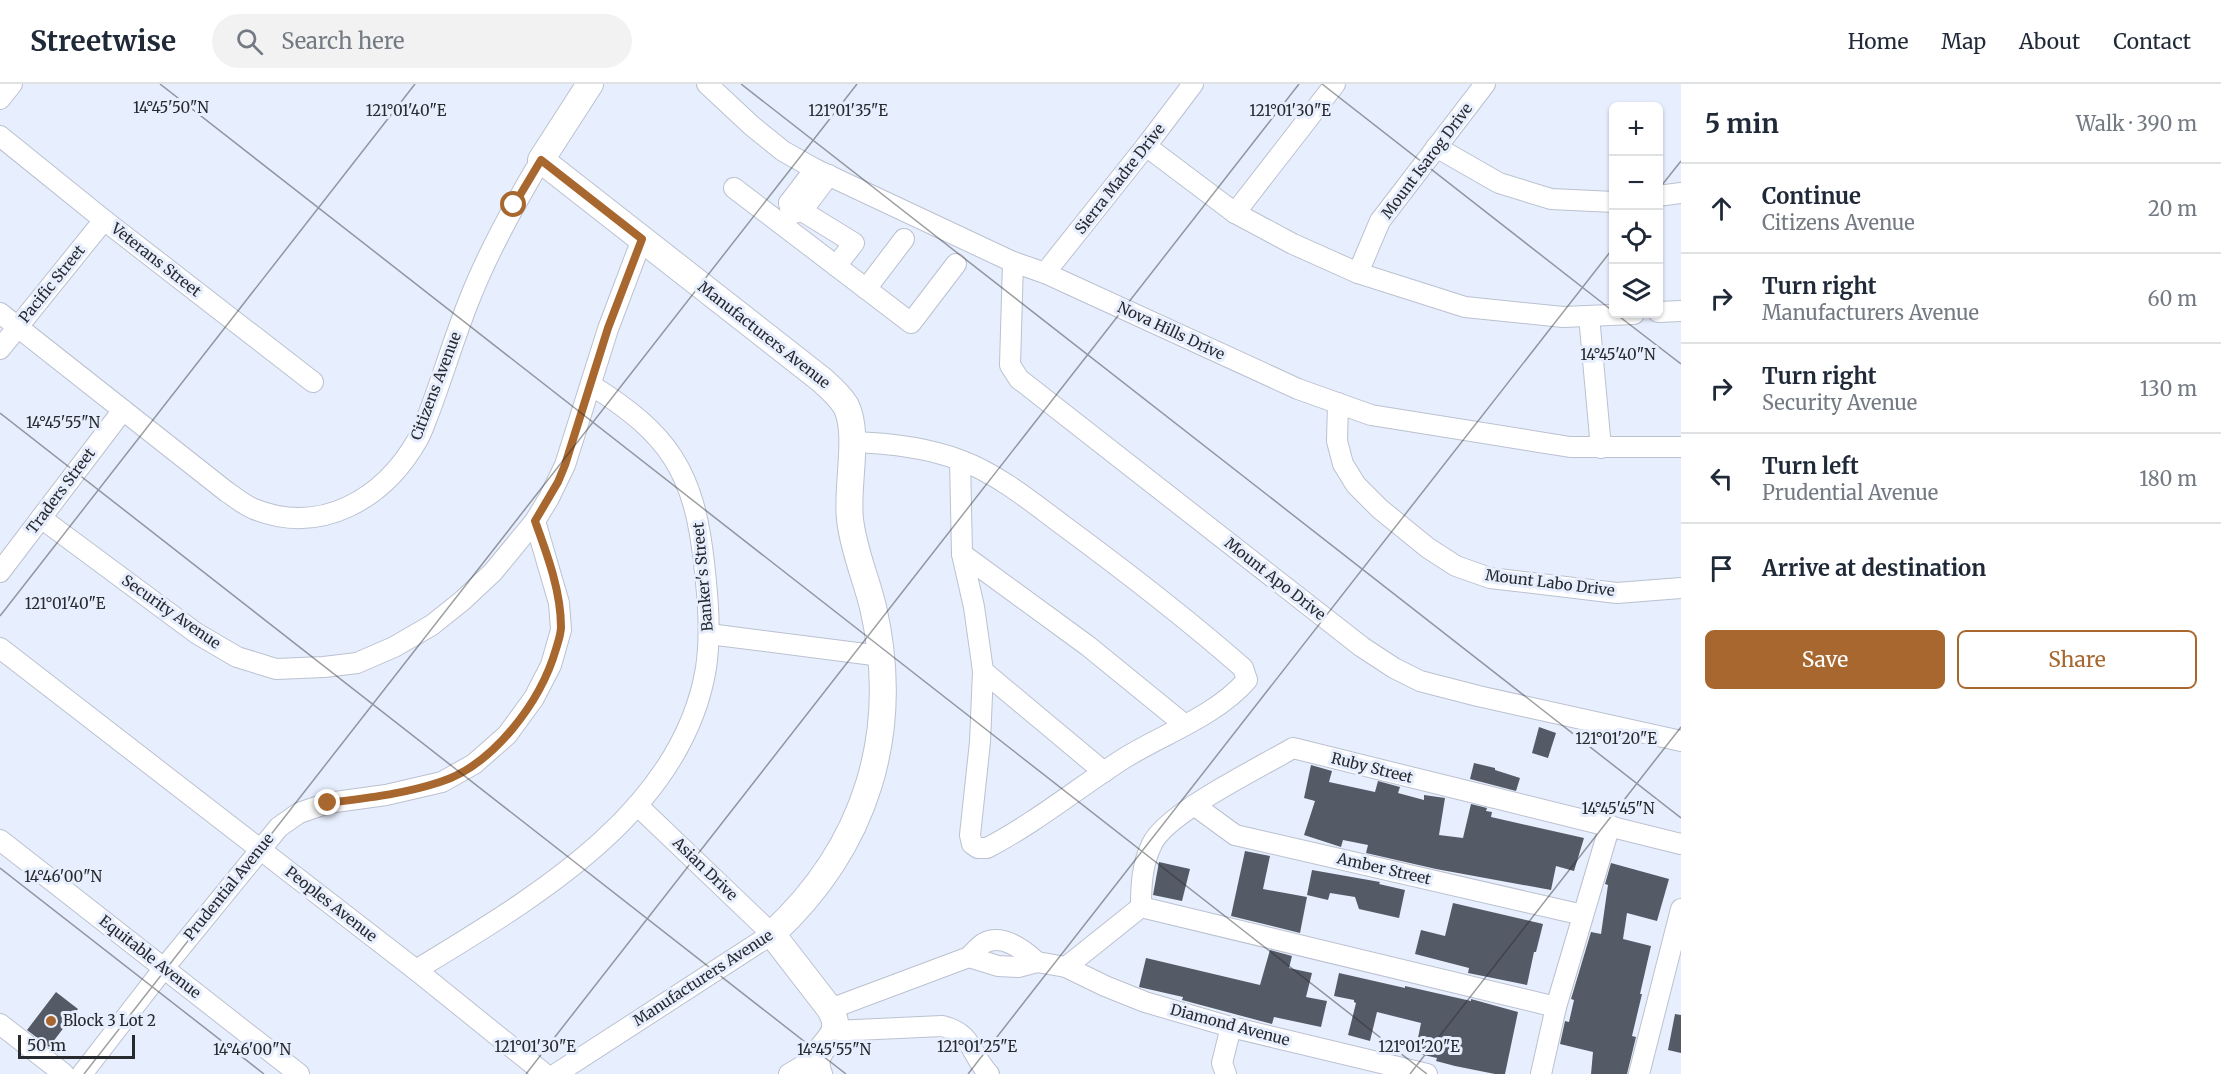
<!DOCTYPE html>
<html lang="en">
<head>
<meta charset="utf-8">
<style>
	:root { --surface:#fff; --page:#f2f2f3; --text:#1f2937; --muted:#747a83; --line:#e0e1e3; --accent:#a7672f }
	body { margin:0; font-family:Merriweather,serif; background:var(--page); color:var(--text) }
	.controls { position:absolute; right:18px; top:18px; display:grid; overflow:hidden; border-radius:9px; box-shadow:0 2px 4px #0004 }
	.controls button { width:54px; height:54px; display:grid; place-items:center; padding:0; border:0; border-bottom:2px solid var(--line); background:var(--surface); color:var(--text); font:30px sans-serif }
	.scale { position:absolute; left:18px; bottom:15px; width:117px; box-sizing:border-box; padding-left:6px; border:3px solid #272a2f; border-top:0; font-size:16px; line-height:21px; white-space:nowrap; color:#272a2f; -webkit-text-stroke:4px #e7eefd; paint-order:stroke }
	.stop { position:absolute; width:18px; height:18px; margin:-14px; border:4px solid #a7672f; border-radius:50%; background:#fff }
	.stop.end { background:#a7672f; border-color:#fff; box-shadow:0 2px 6px #0008 }
	.list { margin:0; padding:0; list-style:none }
	h2 { display:flex; justify-content:space-between; align-items:center; height:78px; margin:0; padding:0 24px; font-size:26px }
	h2 small { font-size:20px; font-weight:400; color:var(--muted) }
	.list li { display:grid; grid-template-columns:39px 1fr auto; gap:18px; align-items:center; box-sizing:border-box; height:90px; padding:0 24px; border-top:2px solid var(--line) }
	.list b { display:block; font-size:22px; white-space:nowrap }
	.list p { margin:0; font-size:20px; white-space:nowrap; color:var(--muted) }
	.list em { font-size:20px; font-style:normal; color:var(--muted) }
	.actions { display:flex; gap:12px; padding:18px 24px }
	.actions a { flex:1; padding:14px 0; border:2px solid var(--accent); border-radius:9px; text-align:center; font-size:21px; color:var(--accent) }
	.actions .main { background:var(--accent); color:#fff }
	.icon { flex:none; width:33px; height:33px; fill:none; stroke:currentColor; stroke-width:2; stroke-linecap:round; stroke-linejoin:round }
	.map { position:relative; flex:none; width:1681px; height:990px; overflow:hidden }
	header { display:flex; align-items:center; gap:36px; box-sizing:border-box; height:84px; padding:0 30px; background:var(--surface); border-bottom:2px solid var(--line) }
	header strong { font-size:28px }
	nav { display:flex; gap:33px; margin-inline-start:auto; font-size:21px }
	.search { width:420px; height:54px; background:var(--page); display:flex; align-items:center; gap:15px; box-sizing:border-box; padding:0 21px; border-radius:33px; color:var(--muted); font-size:22px }
	main { display:flex }
	aside { flex:1; background:var(--surface) }
	.map>svg:first-child { display:block }
	.building { fill:#555a67 }
	.lines { fill:none; stroke-linecap:round; stroke-linejoin:round }
	.minor-casing { stroke:#bbc1d0; stroke-width:22 }
	.major-casing { stroke:#bbc1d0; stroke-width:28 }
	.minor { stroke:#fff; stroke-width:20 }
	.major { stroke:#fff; stroke-width:26 }
	.route { stroke:#a7672f; stroke-width:8 }
	.ticks { fill:none; stroke:#272a2f; stroke-width:1.5; stroke-opacity:0.45 }
	.poi-dot { fill:#a7672f; stroke:#e7eefd; stroke-width:2 }
	.labels { text-anchor:middle; stroke-width:6; stroke-linejoin:round; paint-order:stroke }
	.street-label { font-size:15px; fill:#272a2f; stroke:#e7eefd }
	.poi-label { font-size:15px; fill:#272a2f; stroke:#e7eefd; text-anchor:start }
	.ticks-label { font-size:15px; text-anchor:middle; fill:#272a2f; stroke:#e7eefd; stroke-width:6; stroke-linejoin:round; paint-order:stroke }
</style>
</head>
<body>
<header>
<strong>Streetwise</strong>
<div class="search"><svg class="icon" aria-label="search" viewBox="0 0 24 24"><circle cx="10" cy="10" r="6"/><path d="M15 15l6 6"/></svg>Search here</div>
<nav><a>Home</a><a>Map</a><a>About</a><a>Contact</a></nav>
</header>
<main>
<div class="map">
<svg width="1681" height="990" viewBox="0 0 1681 990">
	<rect width="100%" height="100%" fill="#e7eefd"/>
	<g class="building">
		<path d="M1539,643L1556,649L1548,674L1532,669Z"/>
		<path d="M1474,679L1495,684V686L1520,694L1516,707L1470,695Z"/>
		<path d="M1311,681L1332,687L1329,698L1375,708L1378,697L1400,703L1398,709L1424,716V711L1445,714L1439,751L1463,754L1471,720L1487,724L1486,727L1492,728L1491,733L1584,754L1574,787L1556,782L1551,806L1436,785L1366,769L1368,761L1343,756L1341,763L1304,751L1315,717L1304,714Z"/>
		<path d="M1245,767L1270,772L1263,805L1307,813L1300,849L1231,832Z"/>
		<path d="M1159,778L1190,785L1182,817L1153,811Z"/>
		<path d="M1611,779L1669,795L1657,837L1627,829L1623,855L1651,862L1640,910H1642L1632,952L1636,953L1627,990H1591L1593,968L1560,960L1565,937L1569,938L1574,916L1571,915L1591,848L1601,850L1608,801L1605,800Z"/>
		<path d="M1312,786L1380,798L1379,800L1405,806L1399,834L1359,825L1355,813L1330,809L1328,816L1307,811Z"/>
		<path d="M1453,819L1543,840L1536,868H1534L1527,901L1468,889L1469,884L1415,870L1421,846L1445,852Z"/>
		<path d="M1270,866L1292,872L1289,884L1312,889L1306,913L1327,917L1321,943L1274,933L1272,940L1182,916L1183,913L1139,903L1146,874L1260,901Z"/>
		<path d="M1339,889L1405,904V902L1471,917V915L1518,928L1505,990H1495L1455,982L1436,977L1437,974L1415,969L1421,939L1377,928L1370,957L1348,951L1356,919L1354,918V916L1334,912Z"/>
		<path d="M56,908L78,925L49,963L27,946Z"/>
		<path d="M1675,930L1681,931V969L1668,966Z"/>
	</g>
	<g class="lines">
		<g class="minor-casing">
			<g id="minor">
				<path d="M707,0L752,42L783,67L815,85L1013,178L1045,189L1298,305L1371,331L1570,363H1681"/>
				<path d="M0,15L12,0"/>
				<path d="M0,52L104,136L313,298"/>
				<path d="M1146,62L1235,129L1293,160L1358,189L1465,223L1563,233L1634,230"/>
				<path d="M1436,63L1499,99L1551,115L1614,118"/>
				<path d="M734,104L911,239L956,180"/>
				<path d="M1658,112L1681,109"/>
				<path d="M789,119L854,159L836,182"/>
				<path d="M791,128L789,119L815,85"/>
				<path d="M1235,129L1335,0"/>
				<path d="M790,130L802,127L829,91"/>
				<path d="M1013,178L1010,281L1019,295L1362,563L1394,584L1420,597L1478,612L1681,657"/>
				<path d="M1045,189L1146,62L1193,0"/>
				<path d="M1358,189L1380,137L1485,0"/>
				<path d="M866,205L904,155"/>
				<path d="M1658,228L1681,227"/>
				<path d="M0,229L227,408C235,413 244,421 254,425C321,452 384,415 418,355C423,346 426,336 430,326C444,289 455,251 470,214C489,166 514,121 541,76"/>
				<path d="M1589,232L1601,364"/>
				<path d="M0,265L104,136"/>
				<path d="M1338,319L1337,357L1343,380L1356,401L1380,425L1428,464L1456,482L1490,494L1617,509L1681,504"/>
				<path d="M852,358C889,359 925,363 960,376C998,390 1032,418 1064,442C1125,487 1186,534 1243,584L1247,596C1216,632 1163,650 1123,675C1078,704 1035,739 987,764H978L972,760L970,751L980,658L983,587L974,523L962,470L960,376"/>
				<path d="M41,434L196,549L237,573L276,585L324,583L357,579L394,563L432,541L462,517L493,488L535,437L549,414L565,381L608,245L642,155"/>
				<path d="M962,470L1088,562L1185,641"/>
				<path d="M0,488L123,326"/>
				<path d="M709,550L881,572"/>
				<path d="M0,564L416,886L545,990"/>
				<path d="M983,587L1104,688"/>
				<path d="M1194,721L1235,751L1583,831"/>
				<path d="M0,756L299,990"/>
				<path d="M1141,823C1141,801 1142,780 1152,760C1166,729 1261,683 1293,664L1681,760"/>
				<path d="M969,873L998,882L1018,883L1037,878L1066,883L1105,902L1145,918L1231,943L1427,990"/>
				<path d="M1066,883L1141,823L1556,923"/>
				<path d="M416,886C530,816 682,730 706,584C711,549 708,514 704,479C694,387 669,350 591,301"/>
				<path d="M830,925L969,873C973,869 978,863 984,859C1002,849 1024,866 1037,878"/>
				<path d="M0,940L64,990"/>
				<path d="M834,947L942,942C975,950 969,970 989,990"/>
				<path d="M82,990L164,884L279,743L299,729L328,719L386,711L442,698L474,680L507,651L534,614L551,581L561,546L559,519L535,437"/>
				<path d="M556,990L772,850L637,721"/>
				<path d="M789,990L801,983L815,980"/>
				<path d="M1226,990L1222,979L1231,943"/>
				<path d="M1541,990L1556,923L1610,741"/>
				<path d="M1639,990L1681,825"/>
			</g>
		</g>
		<g class="major-casing">
			<path id="major" d="M590,0L541,76L822,296C831,304 840,312 846,322C860,350 846,403 850,435C853,465 866,494 873,523C902,649 866,763 772,850L830,925C832,929 835,934 835,939C838,959 808,964 819,990"/>
		</g>
		<use href="#minor" class="minor"/>
		<use href="#major" class="major"/>
	</g>
	<g class="lines">
		<path class="route" d="M328,719C366,714 404,710 440,698C494,681 541,617 556,565C558,558 561,550 561,543C561,507 547,470 535,437L558,398L565,381L608,244L642,155L541,76L514,121"/>
	</g>
	<path class="ticks" d="M160,0L1427,990M741,0L1681,734M1322,0L1614,228M1658,106L1681,77M1616,230L1681,280M0,329L846,990M0,532L415,0M0,784L264,990M84,990L857,0M526,990L1299,0M968,990L1614,163M1410,990L1681,643"/>
	<circle class="poi-dot" cx="51" cy="937" r="6"/>
	<g class="labels">
		<g class="street-label">
			<text transform="translate(1427 77) rotate(-53)" y="5">Mount Isarog Drive</text>
			<text transform="translate(1120 95) rotate(-52)" y="5">Sierra Madre Drive</text>
			<text transform="translate(156 176) rotate(38)" y="5">Veterans Street</text>
			<text transform="translate(52 200) rotate(-51)" y="5">Pacific Street</text>
			<text transform="translate(1171 247) rotate(25)" y="5">Nova Hills Drive</text>
			<text transform="translate(764 251) rotate(38)" y="5">Manufacturers Avenue</text>
			<text transform="translate(436 302) rotate(-69)" y="5">Citizens Avenue</text>
			<text transform="translate(61 407) rotate(-53)" y="5">Traders Street</text>
			<text transform="translate(703 493) rotate(-95)" y="5">Banker's Street</text>
			<text transform="translate(1275 495) rotate(38)" y="5">Mount Apo Drive</text>
			<text transform="translate(1550 499) rotate(7)" y="5">Mount Labo Drive</text>
			<text transform="translate(171 528) rotate(35)" y="5">Security Avenue</text>
			<text transform="translate(1372 684) rotate(14)" y="5">Ruby Street</text>
			<text transform="translate(705 785) rotate(44)" y="5">Asian Drive</text>
			<text transform="translate(1384 785) rotate(13)" y="5">Amber Street</text>
			<text transform="translate(229 803) rotate(-51)" y="5">Prudential Avenue</text>
			<text transform="translate(331 820) rotate(38)" y="5">Peoples Avenue</text>
			<text transform="translate(150 873) rotate(38)" y="5">Equitable Avenue</text>
			<text transform="translate(703 894) rotate(-33)" y="5">Manufacturers Avenue</text>
			<text transform="translate(1230 941) rotate(15)" y="5">Diamond Avenue</text>
		</g>
		<g class="poi-label">
			<text x="63" y="942">Block 3 Lot 2</text>
		</g>
	</g>
	<g class="ticks-label">
		<text x="171" y="29">14°45'50"N</text>
		<text x="406" y="32">121°01'40"E</text>
		<text x="848" y="32">121°01'35"E</text>
		<text x="1290" y="32">121°01'30"E</text>
		<text x="1618" y="276">14°45'40"N</text>
		<text x="63" y="344">14°45'55"N</text>
		<text x="65" y="525">121°01'40"E</text>
		<text x="1616" y="660">121°01'20"E</text>
		<text x="1618" y="730">14°45'45"N</text>
		<text x="63" y="798">14°46'00"N</text>
		<text x="535" y="968">121°01'30"E</text>
		<text x="977" y="968">121°01'25"E</text>
		<text x="1419" y="968">121°01'20"E</text>
		<text x="252" y="971">14°46'00"N</text>
		<text x="834" y="971">14°45'55"N</text>
	</g>
</svg>
<div class="controls">
<button>+</button>
<button>−</button>
<button><svg class="icon" aria-label="locate" viewBox="0 0 24 24"><circle cx="12" cy="12" r="6"/><path d="M12 2v4M12 18v4M2 12h4M18 12h4"/></svg></button>
<button><svg class="icon" aria-label="layers" viewBox="0 0 24 24"><path d="M12 4l9 5-9 5-9-5zM3 14l9 5 9-5"/></svg></button>
</div>
<div class="scale">50 m</div>
<div class="stop" style="left:514px;top:121px"></div>
<div class="stop end" style="left:328px;top:719px"></div>
</div>
<aside>
<h2>5 min<small>Walk · 390 m</small></h2>
<ul class="list">
<li><svg class="icon" aria-label="ahead" viewBox="0 0 24 24"><path d="M12 20V5M6 11l6-6 6 6"/></svg><div><b>Continue</b><p>Citizens Avenue</p></div><em>20 m</em></li>
<li><svg class="icon" aria-label="right" viewBox="0 0 24 24"><path d="M7 20v-9h11M14 6l5 5-5 5"/></svg><div><b>Turn right</b><p>Manufacturers Avenue</p></div><em>60 m</em></li>
<li><svg class="icon" aria-label="right" viewBox="0 0 24 24"><path d="M7 20v-9h11M14 6l5 5-5 5"/></svg><div><b>Turn right</b><p>Security Avenue</p></div><em>130 m</em></li>
<li><svg class="icon" aria-label="left" viewBox="0 0 24 24"><path d="M17 20v-9H6M10 6l-5 5 5 5"/></svg><div><b>Turn left</b><p>Prudential Avenue</p></div><em>180 m</em></li>
<li><svg class="icon" aria-label="arrive" viewBox="0 0 24 24"><path d="M6 21V4h12l-3 4 3 4H6"/></svg><div><b>Arrive at destination</b></div></li>
</ul>
<div class="actions"><a class="main">Save</a><a>Share</a></div>
</aside>
</main>
</body>
</html>
